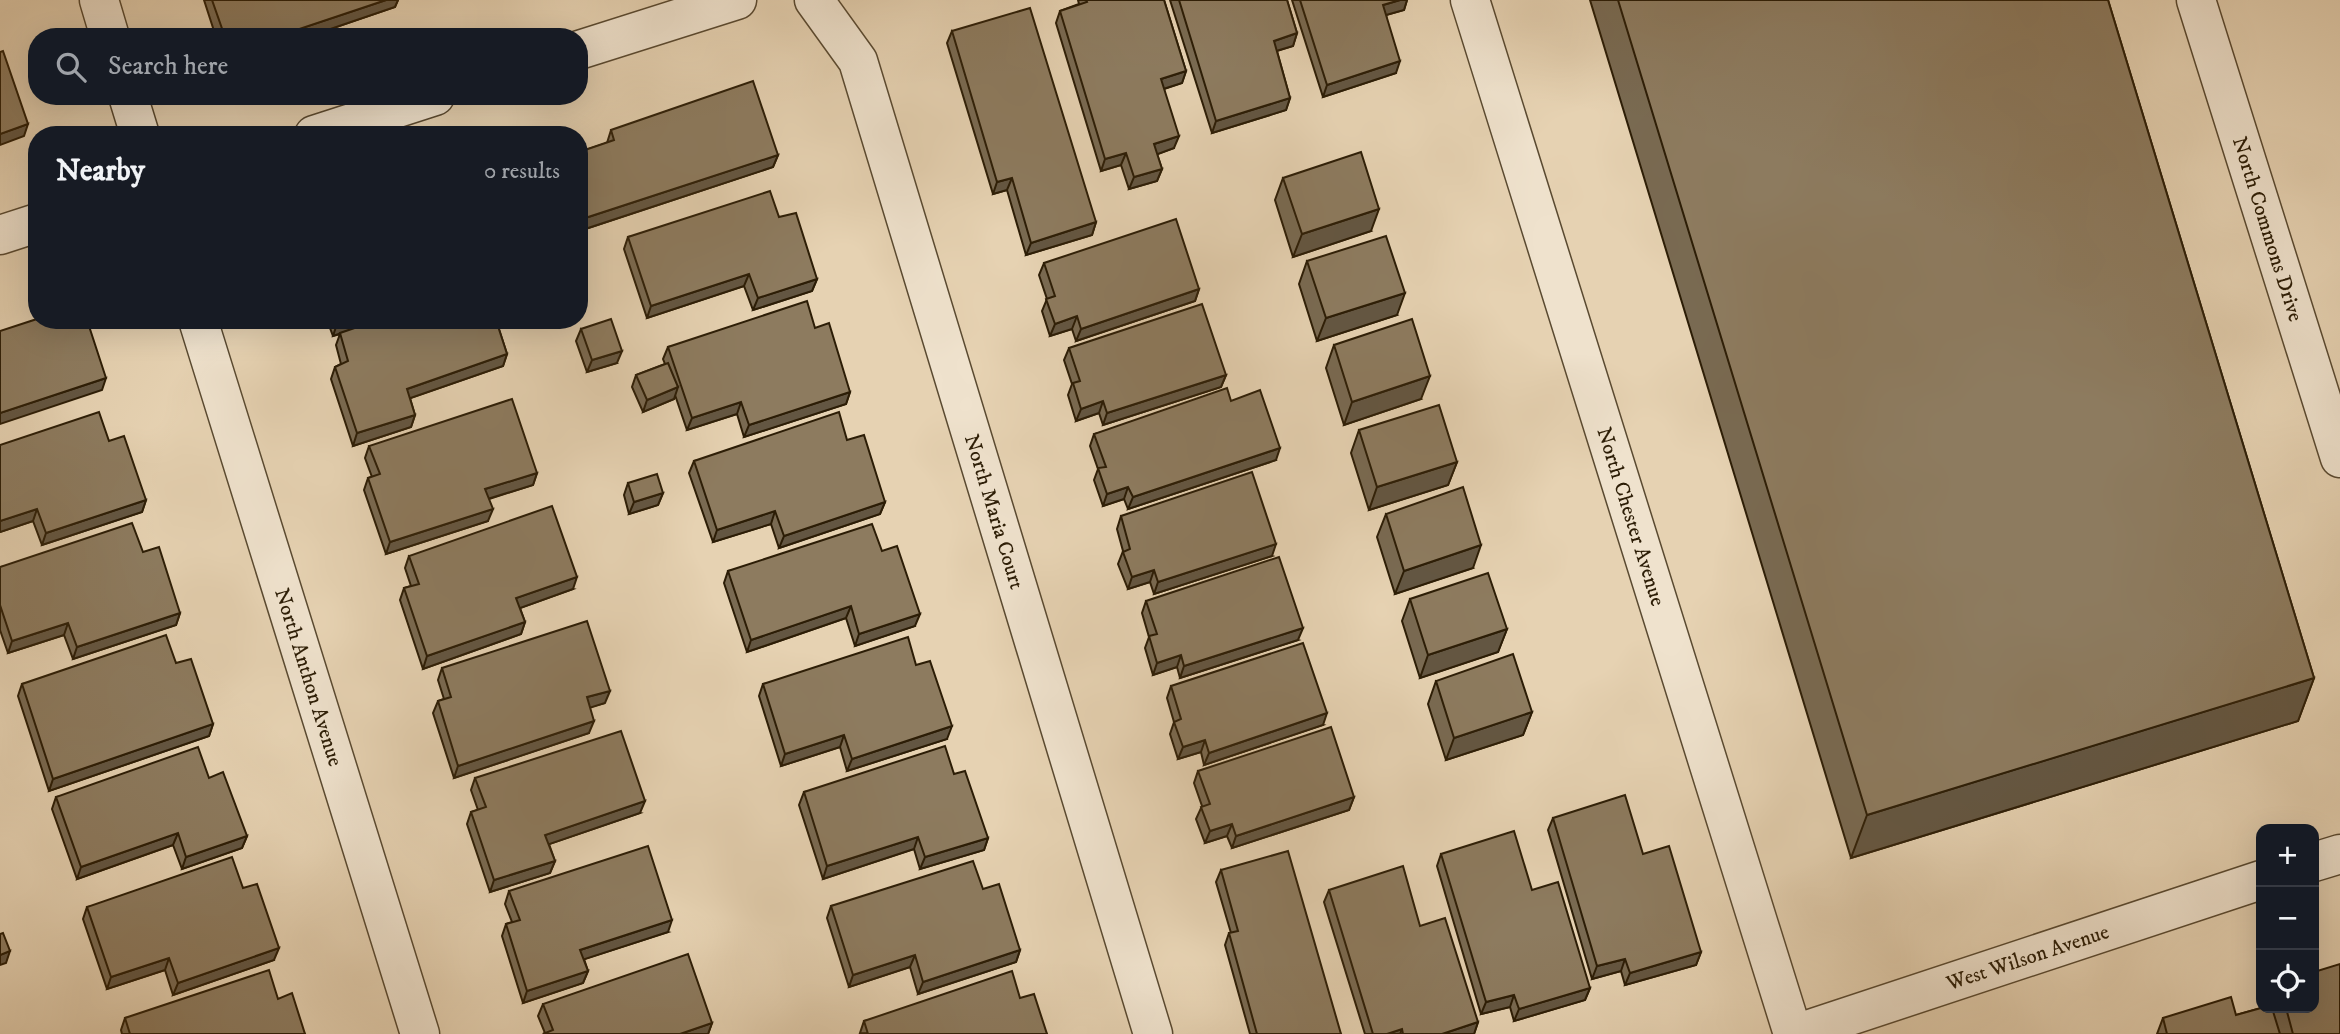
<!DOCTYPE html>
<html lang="en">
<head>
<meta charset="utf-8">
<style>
	:root { --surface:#171b24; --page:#242831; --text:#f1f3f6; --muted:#9ea1a6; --line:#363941 }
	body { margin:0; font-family:"IM FELL DW Pica",serif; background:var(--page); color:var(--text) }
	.controls { position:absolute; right:21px; bottom:21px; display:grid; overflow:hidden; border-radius:14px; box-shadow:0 7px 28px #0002 }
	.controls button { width:63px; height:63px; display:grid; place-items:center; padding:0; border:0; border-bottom:2px solid var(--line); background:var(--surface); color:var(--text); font:35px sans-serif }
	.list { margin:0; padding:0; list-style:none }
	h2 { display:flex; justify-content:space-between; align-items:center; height:91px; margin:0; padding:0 28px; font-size:30px }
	h2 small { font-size:23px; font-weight:400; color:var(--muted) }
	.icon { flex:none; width:38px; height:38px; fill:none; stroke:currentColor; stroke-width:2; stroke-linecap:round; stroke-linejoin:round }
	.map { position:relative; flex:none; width:2340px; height:1034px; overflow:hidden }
	.search { position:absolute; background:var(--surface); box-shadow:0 7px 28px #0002; left:28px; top:28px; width:560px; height:77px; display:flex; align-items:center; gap:18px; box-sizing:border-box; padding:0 24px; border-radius:28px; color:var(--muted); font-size:26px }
	.panel { position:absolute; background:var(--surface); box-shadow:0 7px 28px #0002; left:28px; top:126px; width:560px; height:203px; border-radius:28px }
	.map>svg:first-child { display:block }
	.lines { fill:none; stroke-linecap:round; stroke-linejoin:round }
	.minor-casing { stroke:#5a4a31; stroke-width:41 }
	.minor { stroke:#efe2cd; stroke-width:38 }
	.wall { fill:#796a52; stroke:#2c1d06; stroke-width:2 }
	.shaded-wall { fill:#635642; stroke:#2c1d06; stroke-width:2 }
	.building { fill:#8d7b5f; stroke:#2c1d06; stroke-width:2 }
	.labels { text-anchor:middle; stroke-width:7; stroke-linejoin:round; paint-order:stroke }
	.street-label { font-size:21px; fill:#2c1d06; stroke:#efe2cd }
</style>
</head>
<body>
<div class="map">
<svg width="2340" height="1034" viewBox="0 0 2340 1034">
	<rect width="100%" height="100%" fill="#e6d2b2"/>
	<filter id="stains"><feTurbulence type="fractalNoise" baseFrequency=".00286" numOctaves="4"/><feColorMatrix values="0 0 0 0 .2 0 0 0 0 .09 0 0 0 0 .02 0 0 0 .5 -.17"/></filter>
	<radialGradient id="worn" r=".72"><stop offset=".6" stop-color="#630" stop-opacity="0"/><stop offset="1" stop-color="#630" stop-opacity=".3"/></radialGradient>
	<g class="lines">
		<g class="minor-casing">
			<g id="minor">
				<path d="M99,0L110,37"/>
				<path id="s1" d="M814,0L858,61L1153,1034"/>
				<path id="s2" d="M1470,0L1793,1034"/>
				<path id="s3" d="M2196,0L2340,458"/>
				<path d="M579,50L737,0"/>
				<path d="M128,96L140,135"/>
				<path d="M314,135L435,96"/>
				<path d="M0,235L37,223"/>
				<path id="s4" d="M198,320L420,1034"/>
				<path d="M2314,862L2340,854"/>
				<path id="s5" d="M1795,1034L2261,880"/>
			</g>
		</g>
		<use href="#minor" class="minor"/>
	</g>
	<g class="wall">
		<path d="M204,0H398L395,7L307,37H216Z"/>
		<path d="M1078,0H1164L1186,71L1182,83L1164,89L1174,148L1157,154L1162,169L1157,181L1129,189L1121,165L1101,171L1056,23L1060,11L1079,4Z"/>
		<path d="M1170,0H1287L1297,33L1293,46L1277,51L1290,98L1286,110L1212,133Z"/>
		<path d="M1292,0H1407L1404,10L1386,15L1396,73L1323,97Z"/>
		<path d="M1590,0H2108L2314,678L2298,721L1851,858Z"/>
		<path d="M952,31L1096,222L1092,235L1026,255L1007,190L993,194L947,43Z"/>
		<path d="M611,130L778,155L773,167L579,231V152L607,143Z"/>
		<path d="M1283,178L1371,231L1293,257L1275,200Z"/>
		<path d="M779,217L817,279L812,291L753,310L744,286L647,318L624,249L628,237Z"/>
		<path d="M1307,261L1397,315L1317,341L1299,284Z"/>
		<path d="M1044,263L1199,289L1195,301L1076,341L1072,329L1050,336L1042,311L1047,299L1039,275Z"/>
		<path d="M327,320H496L507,354L503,366L410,398L415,415L411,427L353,446L331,379L335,367L341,364L336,345L340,334L333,336Z"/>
		<path d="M815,328L850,392L846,404L744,437L737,414L687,430L675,395L674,399L643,412L632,387L636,375L665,364L663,359L668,347Z"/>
		<path d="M581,329L617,363L587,372L576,341Z"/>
		<path d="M1334,345L1421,399L1344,425L1326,368Z"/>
		<path d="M1069,348L1226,375L1221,387L1103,425L1099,413L1076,421L1068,395L1072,384L1064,360Z"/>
		<path d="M1231,401L1276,460L1128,509L1124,499L1103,506L1094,480L1098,469L1090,446L1094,434Z"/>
		<path d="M1359,430L1457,462L1448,485L1369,510L1351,453Z"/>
		<path d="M847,440L885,502L880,514L779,548L771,524L713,542L689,473L694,461Z"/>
		<path d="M109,441L146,500L142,512L42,545L33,521L0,532Z"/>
		<path d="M369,446L537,473L533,485L489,499L488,521L386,554L364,490L368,478L372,477L365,458Z"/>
		<path d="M628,483L663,493L658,505L629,514L624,495Z"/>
		<path d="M1386,514L1473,568L1395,594L1377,537Z"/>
		<path d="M1121,516L1272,556L1154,594L1150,582L1128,589L1118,564L1123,551L1117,529Z"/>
		<path d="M882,551L915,626L855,646L846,618L747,652L724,583L728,571Z"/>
		<path d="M143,552L180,613L176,625L73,659L64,635L8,653L0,630V567Z"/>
		<path d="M409,556L573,589L520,608L525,622L521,634L423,669L400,600L404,588L411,586L405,568Z"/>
		<path d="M1410,599L1507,629L1498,652L1420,678L1402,621Z"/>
		<path d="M1146,601L1298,640L1180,678L1177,667L1153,675L1145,648L1149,637L1142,613Z"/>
		<path d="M176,663L213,724L209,736L49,791L18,696L22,684Z"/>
		<path d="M916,665L947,739L847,771L840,747L781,766L759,696L763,684Z"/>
		<path d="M442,668L605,703L590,707L589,733L454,778L433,713L438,701L444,699L438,680Z"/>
		<path d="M1436,681L1532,712L1523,735L1446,760L1428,704Z"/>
		<path d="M1171,686L1323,725L1204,765L1201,752L1178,759L1170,734L1174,722L1167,698Z"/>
		<path d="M1198,771L1354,797L1349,810L1232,848L1227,836L1205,843L1196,819L1202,806L1194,783Z"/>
		<path d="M954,774L988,838L984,850L920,869L914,849L823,879L799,805L804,792Z"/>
		<path d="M209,778L247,836L242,848L182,869L173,845L77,879L52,809L56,797Z"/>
		<path d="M475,778L640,813L549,844L555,861L550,873L490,892L467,824L471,812L478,810L471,790Z"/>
		<path d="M1553,818L1643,854L1701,952L1696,965L1625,985L1621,971L1592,979L1548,830Z"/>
		<path d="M1441,854L1532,890L1590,988L1585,1000L1514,1021L1510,1007L1481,1014L1437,866Z"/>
		<path d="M1221,870L1341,1034H1250L1225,945L1229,933H1231L1216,882Z"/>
		<path d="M243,888L274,960L173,995L165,970L107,989L83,919L87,907Z"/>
		<path d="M983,889L1020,950L1016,962L918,994L910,967L849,987L827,918L831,906Z"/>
		<path d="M1329,890L1420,926L1478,1022L1474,1034H1365L1324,902Z"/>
		<path d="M509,891L668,932L584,959L588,971L583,983L523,1003L502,936L506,924L512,922L505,904Z"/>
		<path d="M1020,998L1047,1034L860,1033L864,1021Z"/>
		<path d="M278,999L305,1034H122L121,1030L125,1018Z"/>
		<path d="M543,1004L712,1023L708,1034H543L545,1033L538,1016Z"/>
		<path d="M2261,1008H2314L2340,1034H2157L2163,1018L2236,1015Z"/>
	</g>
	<g class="shaded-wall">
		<path d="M386,0H398L395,7L307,37H288L290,32Z"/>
		<path d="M1400,0H1407L1404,10L1379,17L1383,5Z"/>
		<path d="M1297,33L1293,46L1269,53L1274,41Z"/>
		<path d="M1400,61L1396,73L1323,97L1327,85Z"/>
		<path d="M1186,71L1182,83L1157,91L1161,79Z"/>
		<path d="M1290,98L1286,110L1212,133L1216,121Z"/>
		<path d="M28,124L24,136L0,145V134Z"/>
		<path d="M1179,136L1174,148L1150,157L1154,144Z"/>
		<path d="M1126,153L1121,165L1101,171L1105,159Z"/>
		<path d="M778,155L773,167L579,231V220Z"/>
		<path d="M1162,169L1157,181L1129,189L1134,177Z"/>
		<path d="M1012,178L1007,190L993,194L997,182Z"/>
		<path d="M1379,209L1371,231L1293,257L1302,234Z"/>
		<path d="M1096,222L1092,235L1026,255L1031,243Z"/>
		<path d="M749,274L744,286L647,318L651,306Z"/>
		<path d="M817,279L812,291L753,310L758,298Z"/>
		<path d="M1199,289L1195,301L1076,341L1081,329Z"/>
		<path d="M1405,293L1397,315L1317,341L1326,318Z"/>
		<path d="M1077,316L1072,329L1050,336L1055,324Z"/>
		<path d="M348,320H379L333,336L337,324Z"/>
		<path d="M622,351L617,363L587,372L592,360Z"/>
		<path d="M507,354L503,366L402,401L407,389Z"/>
		<path d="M1226,375L1221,387L1103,425L1107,413Z"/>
		<path d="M1430,376L1421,399L1344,425L1352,402Z"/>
		<path d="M106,378L102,390L0,424V413Z"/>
		<path d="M678,387L674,399L643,412L647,400Z"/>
		<path d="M850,392L846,404L744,437L749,425Z"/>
		<path d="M1103,401L1099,413L1076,421L1081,409Z"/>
		<path d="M741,402L737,414L687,430L692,418Z"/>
		<path d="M415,415L411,427L353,446L357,433Z"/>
		<path d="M1280,448L1276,460L1128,509L1133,497Z"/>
		<path d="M1457,462L1448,485L1369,510L1377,487Z"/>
		<path d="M537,473L533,485L481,501L485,489Z"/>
		<path d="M1128,487L1124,499L1103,506L1107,494Z"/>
		<path d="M663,493L658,505L629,514L634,502Z"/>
		<path d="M146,500L142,512L42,545L46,533Z"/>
		<path d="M885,502L880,514L779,548L784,536Z"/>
		<path d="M37,509L33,521L0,532V521Z"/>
		<path d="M493,509L488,521L386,554L390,542Z"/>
		<path d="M775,511L771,524L713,542L717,530Z"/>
		<path d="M1276,544L1272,556L1154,594L1158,582Z"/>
		<path d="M1481,545L1473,568L1395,594L1404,571Z"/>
		<path d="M1154,570L1150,582L1128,589L1132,577Z"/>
		<path d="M577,577L573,589L512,611L516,598Z"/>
		<path d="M851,606L846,618L747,652L751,640Z"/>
		<path d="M180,613L176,625L73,659L77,647Z"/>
		<path d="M920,614L915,626L855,646L859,634Z"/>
		<path d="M525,622L521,634L423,669L427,656Z"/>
		<path d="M68,623L64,635L8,653L12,641Z"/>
		<path d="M1303,628L1298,640L1180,678L1184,666Z"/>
		<path d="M1507,629L1498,652L1420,678L1428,655Z"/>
		<path d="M1181,655L1177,667L1153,675L1157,663Z"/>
		<path d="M2314,678L2298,721L1851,858L1867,815Z"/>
		<path d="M610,691L605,703L583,710L587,697Z"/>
		<path d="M1532,712L1523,735L1446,760L1454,738Z"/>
		<path d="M1327,713L1323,725L1204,765L1209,753Z"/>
		<path d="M594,721L589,733L454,778L458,766Z"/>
		<path d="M213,724L209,736L49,791L53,779Z"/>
		<path d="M952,726L947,739L847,771L852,759Z"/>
		<path d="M844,735L840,747L781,766L785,754Z"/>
		<path d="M1205,740L1201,752L1178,759L1183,747Z"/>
		<path d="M1354,797L1349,810L1232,848L1236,836Z"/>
		<path d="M645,801L640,813L541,847L545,835Z"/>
		<path d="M1232,824L1227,836L1205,843L1210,831Z"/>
		<path d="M178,833L173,845L77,879L81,867Z"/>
		<path d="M247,836L242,848L182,869L186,857Z"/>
		<path d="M918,837L914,849L823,879L827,866Z"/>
		<path d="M988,838L984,850L920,869L925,857Z"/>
		<path d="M555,861L550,873L490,892L494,880Z"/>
		<path d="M672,920L668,932L576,962L580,950Z"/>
		<path d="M279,948L274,960L173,995L178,983Z"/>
		<path d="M1020,950L1016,962L918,994L923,982Z"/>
		<path d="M10,951L6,963L0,965V955Z"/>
		<path d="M1701,952L1696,965L1625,985L1630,973Z"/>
		<path d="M915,955L910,967L849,987L853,975Z"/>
		<path d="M169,958L165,970L107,989L111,977Z"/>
		<path d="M1625,959L1621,971L1592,979L1597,966Z"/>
		<path d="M588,971L583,983L523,1003L527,991Z"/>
		<path d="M1590,988L1585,1000L1514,1021L1519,1009Z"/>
		<path d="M1514,995L1510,1007L1481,1014L1486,1002Z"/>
		<path d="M1478,1022L1474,1034H1442Z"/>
		<path d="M712,1023L708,1034H680Z"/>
		<path d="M1402,1029L1400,1034H1387Z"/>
	</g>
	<g class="building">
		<path d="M212,0H386L290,32L292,37H225Z"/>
		<path d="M1086,0H1164L1186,71L1161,79L1179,136L1154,144L1162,169L1134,177L1126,153L1105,159L1060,11L1087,2Z"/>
		<path d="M1179,0H1287L1297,33L1274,41L1290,98L1216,121Z"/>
		<path d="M1300,0H1400L1383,5L1400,61L1327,85Z"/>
		<path d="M1618,0H2108L2314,678L1867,815Z"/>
		<path d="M1030,8L1096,222L1031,243L1012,178L997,182L952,31Z"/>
		<path d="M3,51L28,124L0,134V52Z"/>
		<path d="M753,81L778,155L579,220V152L614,140L611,130Z"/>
		<path d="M1361,152L1379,209L1302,234L1283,178Z"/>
		<path d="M770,191L779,217L796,213L817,279L758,298L749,274L651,306L628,237Z"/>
		<path d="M1176,219L1199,289L1081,329L1077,316L1055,324L1046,299L1055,296L1044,263Z"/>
		<path d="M1386,236L1405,293L1326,318L1307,261Z"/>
		<path d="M807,301L815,328L829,323L850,392L749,425L741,402L692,418L668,347Z"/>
		<path d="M1202,304L1226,375L1107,413L1103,401L1081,409L1073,383L1080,381L1069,348Z"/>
		<path d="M37,319V320H87L106,378L0,413V331Z"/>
		<path d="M611,319L622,351L592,360L581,329Z"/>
		<path d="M1412,319L1430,376L1352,402L1334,345Z"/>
		<path d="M336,320H348L337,324Z"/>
		<path d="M378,320H496L507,354L407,389L415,415L357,433L335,367L348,361L340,333Z"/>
		<path d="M668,363L678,387L647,400L636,375Z"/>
		<path d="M1227,388L1231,401L1260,390L1280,448L1133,497L1128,487L1107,494L1098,468L1106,467L1094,434Z"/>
		<path d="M512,399L537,473L485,489L493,509L390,542L368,478L380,474L369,446Z"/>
		<path d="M1439,405L1457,462L1377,487L1359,430Z"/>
		<path d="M99,412L109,441L124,436L146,500L46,533L37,509L0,521V445Z"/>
		<path d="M839,412L847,440L864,435L885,502L784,536L775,511L717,530L694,461Z"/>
		<path d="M1252,472L1276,544L1158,582L1154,570L1132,577L1123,552L1130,549L1121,516Z"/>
		<path d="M657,474L663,493L634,502L628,483Z"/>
		<path d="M1463,487L1481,545L1404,571L1386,514Z"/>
		<path d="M552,506L577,577L516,598L525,622L427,656L404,588L419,584L409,556Z"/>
		<path d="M132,523L143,552L159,547L180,613L77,647L68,623L12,641L0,605V567Z"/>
		<path d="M872,524L882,551L897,546L920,614L859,634L851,606L751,640L728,571Z"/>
		<path d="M1279,557L1303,628L1184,666L1181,655L1157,663L1149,636L1157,634L1146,601Z"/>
		<path d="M1488,573L1507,629L1428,655L1410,599Z"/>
		<path d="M587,621L610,691L587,697L594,721L458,766L438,701L451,697L442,668Z"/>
		<path d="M166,635L176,663L191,659L213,724L53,779L22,684Z"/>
		<path d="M908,637L916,665L930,661L952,726L852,759L844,735L785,754L763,684Z"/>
		<path d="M1303,643L1327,713L1209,753L1205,740L1183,747L1174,722L1181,719L1171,686Z"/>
		<path d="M1513,654L1532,712L1454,738L1436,681Z"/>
		<path d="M1331,727L1354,797L1236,836L1232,824L1210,831L1201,807L1210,804L1198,771Z"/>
		<path d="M621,731L645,801L545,835L555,861L494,880L471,812L486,807L475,778Z"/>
		<path d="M945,746L954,774L965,771L988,838L925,857L918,837L827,866L804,792Z"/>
		<path d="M198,747L209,778L223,772L247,836L186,857L178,833L81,867L56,797Z"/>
		<path d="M1625,795L1643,854L1669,846L1701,952L1630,973L1625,959L1597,966L1553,818Z"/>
		<path d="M1514,831L1532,890L1558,882L1590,988L1519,1009L1514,995L1486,1002L1441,854Z"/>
		<path d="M648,846L672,920L580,950L588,971L527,991L506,924L520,920L509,891Z"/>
		<path d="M1288,851L1341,1034H1257L1229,933L1238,931L1221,870Z"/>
		<path d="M232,857L243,888L257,884L279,948L178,983L169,958L111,977L87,907Z"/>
		<path d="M973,861L983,889L999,884L1020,950L923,982L915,955L853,975L831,906Z"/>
		<path d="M1403,866L1420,926L1445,918L1478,1022L1442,1034H1403L1402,1029L1387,1034H1373L1329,890Z"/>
		<path d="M3,933L10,951L0,955V934Z"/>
		<path d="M688,954L712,1023L680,1034H543L553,1030L543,1004Z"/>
		<path d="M2340,964V1034H2293L2286,1008H2314V972Z"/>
		<path d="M269,970L278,999L292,993L305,1034H130L125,1018Z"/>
		<path d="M1012,971L1020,998L1034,994L1047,1034H868L864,1021Z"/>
		<path d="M2231,997L2236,1015L2261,1008H2272L2280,1034H2167L2163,1018Z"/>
	</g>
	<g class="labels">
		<g class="street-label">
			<text dy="7" stroke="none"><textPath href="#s3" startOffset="240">North Commons Drive</textPath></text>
			<text dy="7" stroke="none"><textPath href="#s1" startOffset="546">North Maria Court</textPath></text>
			<text dy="7" stroke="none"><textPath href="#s2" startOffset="541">North Chester Avenue</textPath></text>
			<text dy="7" stroke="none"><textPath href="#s4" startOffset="374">North Anthon Avenue</textPath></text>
			<text dy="7" stroke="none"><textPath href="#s5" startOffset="245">West Wilson Avenue</textPath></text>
		</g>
	</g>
	<rect width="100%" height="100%" filter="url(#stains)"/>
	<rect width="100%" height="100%" fill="url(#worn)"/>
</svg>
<div class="controls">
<button>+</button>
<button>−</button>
<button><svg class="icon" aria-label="locate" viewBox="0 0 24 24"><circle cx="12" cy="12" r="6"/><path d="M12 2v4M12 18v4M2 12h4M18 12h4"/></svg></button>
</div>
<div class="search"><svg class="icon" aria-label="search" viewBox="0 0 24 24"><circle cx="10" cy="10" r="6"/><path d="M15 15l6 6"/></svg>Search here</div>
<section class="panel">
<h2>Nearby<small>0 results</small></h2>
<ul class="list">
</ul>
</section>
</div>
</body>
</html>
